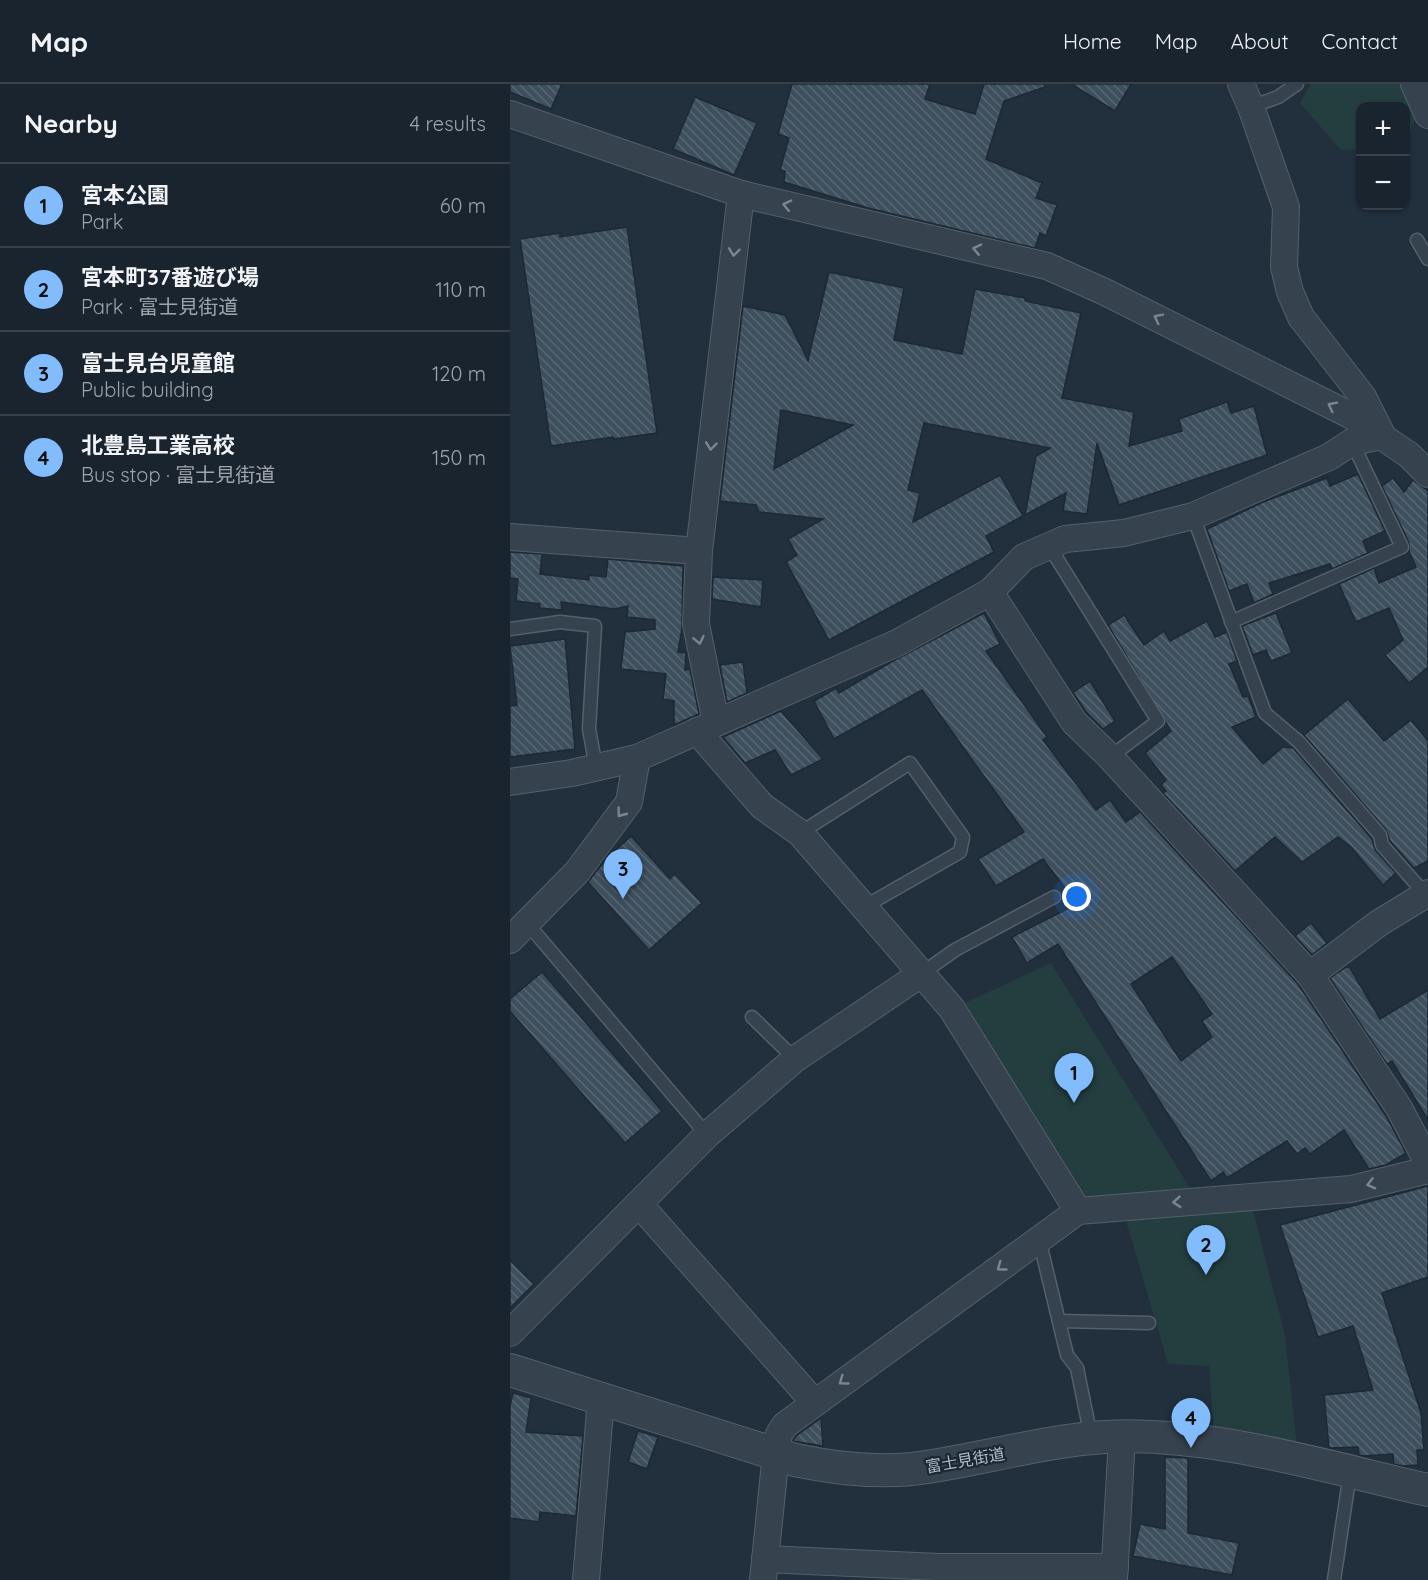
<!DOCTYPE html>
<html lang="en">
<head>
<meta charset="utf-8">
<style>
	:root { --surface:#1a242e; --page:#232c36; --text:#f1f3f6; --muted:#9fa4aa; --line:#38414a; --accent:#83bcfd }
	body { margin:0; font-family:Quicksand,"Noto Sans JP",sans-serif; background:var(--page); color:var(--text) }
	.controls { position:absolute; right:18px; top:18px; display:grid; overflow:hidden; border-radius:12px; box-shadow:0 2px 4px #0004 }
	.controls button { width:54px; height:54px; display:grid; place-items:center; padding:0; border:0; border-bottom:2px solid var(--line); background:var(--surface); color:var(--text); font:30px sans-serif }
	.you { position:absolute; left:567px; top:813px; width:21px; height:21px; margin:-15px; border:4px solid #fff; border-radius:50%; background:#1a73e8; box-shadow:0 0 0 9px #1a73e833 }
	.badge { display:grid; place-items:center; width:39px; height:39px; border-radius:50%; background:var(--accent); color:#111; font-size:20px; font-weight:700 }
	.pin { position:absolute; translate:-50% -50px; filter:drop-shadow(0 2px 3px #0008) }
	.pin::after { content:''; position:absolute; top:32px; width:21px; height:18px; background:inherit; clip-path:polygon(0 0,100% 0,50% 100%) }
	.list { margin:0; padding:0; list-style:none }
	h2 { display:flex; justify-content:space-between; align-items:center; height:78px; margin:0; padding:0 24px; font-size:26px }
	h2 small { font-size:20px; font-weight:400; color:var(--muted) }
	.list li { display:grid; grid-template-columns:39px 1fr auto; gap:18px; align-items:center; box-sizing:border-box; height:84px; padding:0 24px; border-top:2px solid var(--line) }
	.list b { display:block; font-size:22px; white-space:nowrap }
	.list p { margin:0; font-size:20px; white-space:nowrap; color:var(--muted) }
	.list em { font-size:20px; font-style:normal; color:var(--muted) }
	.map { position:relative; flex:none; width:918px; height:1496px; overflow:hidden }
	header { display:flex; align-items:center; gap:36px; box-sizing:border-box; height:84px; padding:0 30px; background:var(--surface); border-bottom:2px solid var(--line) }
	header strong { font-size:28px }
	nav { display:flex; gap:33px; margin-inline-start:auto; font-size:21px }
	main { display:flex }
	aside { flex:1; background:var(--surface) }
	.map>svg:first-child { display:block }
	.green { fill:#243e3f }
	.building { fill:url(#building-back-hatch); stroke:#1d2934; stroke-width:1.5; fill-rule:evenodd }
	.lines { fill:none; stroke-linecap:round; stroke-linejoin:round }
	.service-casing { stroke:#54606b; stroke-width:15 }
	.minor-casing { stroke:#54606b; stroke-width:28 }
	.tertiary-casing { stroke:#54606b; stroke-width:34 }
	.service { stroke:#36424e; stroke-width:12 }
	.minor { stroke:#36424e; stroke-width:26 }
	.tertiary { stroke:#36424e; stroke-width:32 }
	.oneway { stroke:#7a8692 }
	.labels { text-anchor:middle; stroke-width:4.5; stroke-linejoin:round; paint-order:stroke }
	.street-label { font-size:16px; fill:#b2bdc9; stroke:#1b2732 }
</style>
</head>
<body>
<header>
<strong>Map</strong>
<nav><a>Home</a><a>Map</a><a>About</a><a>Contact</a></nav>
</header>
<main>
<aside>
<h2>Nearby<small>4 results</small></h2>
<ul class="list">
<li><span class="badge">1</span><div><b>宮本公園</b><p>Park</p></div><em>60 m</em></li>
<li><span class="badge">2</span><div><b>宮本町37番遊び場</b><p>Park · 富士見街道</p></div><em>110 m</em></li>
<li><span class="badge">3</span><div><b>富士見台児童館</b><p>Public building</p></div><em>120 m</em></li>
<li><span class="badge">4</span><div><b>北豊島工業高校</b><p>Bus stop · 富士見街道</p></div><em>150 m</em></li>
</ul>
</aside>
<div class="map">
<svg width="918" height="1496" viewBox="0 0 918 1496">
	<defs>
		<pattern id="building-back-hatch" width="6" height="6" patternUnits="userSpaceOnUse" patternTransform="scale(1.5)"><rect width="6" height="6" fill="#3e4f5d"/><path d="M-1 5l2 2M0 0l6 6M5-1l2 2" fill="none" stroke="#586673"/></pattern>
	</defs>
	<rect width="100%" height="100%" fill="#22303e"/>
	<g class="green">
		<path d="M801,0H896L907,29L896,60V22H850V65L831,66L790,19Z"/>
		<path d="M541,879L686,1114L568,1127L442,925Z"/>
		<path d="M741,1119L775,1251L788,1370L704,1352L699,1282L658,1280L614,1130Z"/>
	</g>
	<g class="building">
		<path d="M0,0H52L41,25L0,8Z"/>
		<path d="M282,0H420L415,15L465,30L474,0H534L535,3L494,17L476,75L532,99L526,114L547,121L536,152L530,149L525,164L358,124L274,98L275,87L270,86L279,54L268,50Z"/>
		<path d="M561,0H621L605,27Z"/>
		<path d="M185,13L247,39L224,91L163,65Z"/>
		<path d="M117,143L147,349L104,355L103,353L41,362L10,155L50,149V153Z"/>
		<path d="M319,188L394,204L384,256L452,270L465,205L515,214V217L571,229L552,314L624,328L619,362L672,347L669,335L717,318L721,329L744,322L757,371L609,421L587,359L577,430L553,427L556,409L515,431L526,372L540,364L414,339L398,406L410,409L403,438L490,391L513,432L476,452L484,468L319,556L276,478L287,471L278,455L313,435L249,428L246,421L210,417L233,222L275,231L298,276ZM271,326L343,341L264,385Z"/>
		<path d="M848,390L875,447L853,457L858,469L822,485L820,480L759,499L763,510L744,519L737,500L719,507L697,445L753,418L817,394L820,402Z"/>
		<path d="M883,394L894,408L903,396L918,407V583L899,599L875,571L893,556L879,524L846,538L829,500L864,484L869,499L906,483L899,467V459L872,402Z"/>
		<path d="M0,468L32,470L30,490L79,496V491L96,493L98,475L173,482L172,544L168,568L176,569L175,586L180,585L189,630L164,641V617L153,615L156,590L111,585L115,548L145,545V536L117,533L118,522L105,525L51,518L52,526L29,524L30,520L6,517L8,495L0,494Z"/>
		<path d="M203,493L253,496L251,523L202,515Z"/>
		<path d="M474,529L490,560L476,567L537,653L533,656L586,726L600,716L616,738L630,728L788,900L876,1032L896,1069L876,1081L859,1085L834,1046L800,1070L795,1064L787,1070L777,1057L717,1094L713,1088L701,1097L548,860L517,879L502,853L567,820L533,775L486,802L468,775L514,748L412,606L324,655L304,617L326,604L329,609L381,578ZM662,873L702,930L692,937L702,953L671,977L621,900Z"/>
		<path d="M766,529L782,569L761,577L756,566L743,571L732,542Z"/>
		<path d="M614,531L634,561L654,547L660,557L697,537L705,553L717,548L727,577L719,580L733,613L738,612L746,633L722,643L753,680L773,663L783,664L862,755L865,766L886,789L873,801L841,763L828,753L792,778L765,753L725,787L653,709L656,707L651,701L656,696L635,669L661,647L598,541Z"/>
		<path d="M55,555L65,665L0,673V622L7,621L0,562Z"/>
		<path d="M233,578L237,609L217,618L210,581Z"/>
		<path d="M580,597L605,637L593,645L576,628L563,608Z"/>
		<path d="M838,615L874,657L901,636L918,657V777L904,784L880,757L876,746L794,651Z"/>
		<path d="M271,627L313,675L281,691L265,666L235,679L213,653Z"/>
		<path d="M121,752L160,795L165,790L192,819L139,866L78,798L95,776Z"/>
		<path d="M801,839L817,859L802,871L785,852Z"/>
		<path d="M836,883L840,884L870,935L918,906V1036L882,977L877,980L820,894Z"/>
		<path d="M32,888L152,1027L115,1059L0,927V915Z"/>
		<path d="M918,1102V1193L872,1209L911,1329L914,1366H907L908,1381L893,1382L884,1380L883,1370L853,1372L849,1371L848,1363L819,1364L814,1311L863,1306L843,1242L808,1253L770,1141Z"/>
		<path d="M0,1176L24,1200L0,1224Z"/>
		<path d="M3,1309L21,1314L16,1348L73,1352L66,1432L30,1428L29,1438L0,1434V1322Z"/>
		<path d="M311,1334L313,1362L283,1357L286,1352Z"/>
		<path d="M128,1347L148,1353L137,1385L118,1378Z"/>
		<path d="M655,1373L678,1374V1449L729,1459L722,1491L623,1472L630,1440L655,1445Z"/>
	</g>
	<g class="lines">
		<g class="service-casing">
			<g id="service">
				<path d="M741,23L768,13L787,0"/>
				<path d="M907,156L918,175"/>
				<path d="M683,432L755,629L789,658L870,751L872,761L915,810"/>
				<path d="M539,462L648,637L600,673"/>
				<path d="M721,538L892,463L842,358"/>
				<path d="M0,545L50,538L85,542L79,645L86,683"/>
				<path d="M290,749L400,679L453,753L450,768L352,824"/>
				<path d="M17,839L197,1051"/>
				<path d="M411,890L445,866L544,813"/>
				<path d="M242,933L285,975"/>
				<path d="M529,1155L557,1271L567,1284L581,1353"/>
				<path d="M549,1237L639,1239"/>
				<path d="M824,1496L840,1389"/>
			</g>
		</g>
		<g class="minor-casing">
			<g id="minor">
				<path d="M731,0L741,23L776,123L774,183L780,208L791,233L853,313L872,351"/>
				<path d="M904,0L918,31"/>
				<path d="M0,30L231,110L537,182L595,208L840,331L899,371L918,390"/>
				<path d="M0,453L189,467"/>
				<path d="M480,508L564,638L600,673L800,891L889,1024L918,1079"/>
				<path d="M206,639L186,540L189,467L231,110"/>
				<path d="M187,647L252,722L290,749L442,925L568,1127"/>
				<path d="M0,698L62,689L127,674L387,559L480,508L514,473L555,455L614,449L683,432L819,373L842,358L872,352"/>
				<path d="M0,856L67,788L119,718L127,674"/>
				<path d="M800,891L869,839L918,809"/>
				<path d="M129,1120L304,1318"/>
				<path d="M0,1249L197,1051L285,975L411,890"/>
				<path d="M255,1475L428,1483H605"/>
				<path d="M76,1496L91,1315"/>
				<path d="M253,1496L266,1369L269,1350L275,1341L568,1127L841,1105L918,1086"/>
				<path d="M604,1496L612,1353"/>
			</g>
		</g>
		<g class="tertiary-casing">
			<path id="tertiary" d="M0,1286L285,1376C323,1384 362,1389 402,1385C467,1377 530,1357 595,1353C701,1347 815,1383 918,1406"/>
		</g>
		<use href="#service" class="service"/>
		<use href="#minor" class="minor"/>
		<use href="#tertiary" class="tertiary"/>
	</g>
	<defs><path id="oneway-chevron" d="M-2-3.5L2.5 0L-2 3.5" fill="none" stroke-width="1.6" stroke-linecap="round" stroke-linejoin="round" transform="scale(1.5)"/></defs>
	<g class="oneway">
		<use href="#oneway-chevron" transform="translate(277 121) rotate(-167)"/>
		<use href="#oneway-chevron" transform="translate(467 165) rotate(-167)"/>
		<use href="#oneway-chevron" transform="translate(224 168) rotate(97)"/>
		<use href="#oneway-chevron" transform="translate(648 234) rotate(-153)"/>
		<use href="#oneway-chevron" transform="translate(822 322) rotate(-153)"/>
		<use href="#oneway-chevron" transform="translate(201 362) rotate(97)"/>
		<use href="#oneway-chevron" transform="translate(189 556) rotate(78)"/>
		<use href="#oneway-chevron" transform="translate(111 729) rotate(127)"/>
		<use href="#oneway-chevron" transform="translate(861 1100) rotate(166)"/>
		<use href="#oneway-chevron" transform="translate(667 1118) rotate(176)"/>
		<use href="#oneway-chevron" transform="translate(491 1183) rotate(144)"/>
		<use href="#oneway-chevron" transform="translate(333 1297) rotate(144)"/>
	</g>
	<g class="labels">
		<g class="street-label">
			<text transform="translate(455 1376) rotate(-10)" y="6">富士見街道</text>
		</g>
	</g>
</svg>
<div class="controls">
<button>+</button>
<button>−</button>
</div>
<div class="you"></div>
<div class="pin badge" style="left:564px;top:1019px">1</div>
<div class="pin badge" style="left:696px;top:1191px">2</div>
<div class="pin badge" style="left:113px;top:815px">3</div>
<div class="pin badge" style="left:681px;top:1364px">4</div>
</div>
</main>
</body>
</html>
